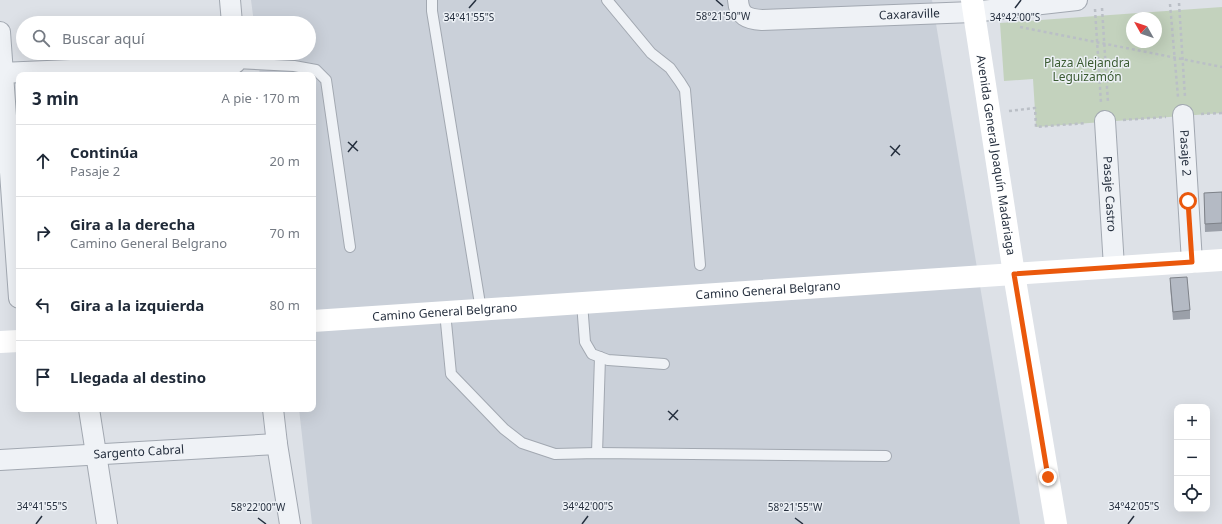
<!DOCTYPE html>
<html lang="es">
<head>
<meta charset="utf-8">
<style>
	:root { --surface:#fff; --page:#f6f6f7; --text:#1f2937; --muted:#747a83; --line:#e0e1e3 }
	body { margin:0; font-family:"Noto Sans",sans-serif; background:var(--page); color:var(--text) }
	.controls { position:absolute; right:12px; bottom:12px; display:grid; overflow:hidden; border-radius:8px; box-shadow:0 4px 16px #0002 }
	.controls button { width:36px; height:36px; display:grid; place-items:center; padding:0; border:0; border-bottom:1px solid var(--line); background:var(--surface); color:var(--text); font:20px sans-serif }
	.compass { position:absolute; left:1126px; top:12px; width:36px; height:36px; border-radius:50%; background:var(--surface); box-shadow:0 4px 16px #0002; rotate:310deg }
	.stop { position:absolute; width:12px; height:12px; margin:-9px; border:3px solid #ea580c; border-radius:50%; background:#fff }
	.stop.end { background:#ea580c; border-color:#fff; box-shadow:0 1px 4px #0008 }
	.list { margin:0; padding:0; list-style:none }
	h2 { display:flex; justify-content:space-between; align-items:center; height:52px; margin:0; padding:0 16px; font-size:17px }
	h2 small { font-size:13px; font-weight:400; color:var(--muted) }
	.list li { display:grid; grid-template-columns:26px 1fr auto; gap:12px; align-items:center; box-sizing:border-box; height:72px; padding:0 16px; border-top:1px solid var(--line) }
	.list b { display:block; font-size:15px; white-space:nowrap }
	.list p { margin:0; font-size:13px; white-space:nowrap; color:var(--muted) }
	.list em { font-size:13px; font-style:normal; color:var(--muted) }
	.icon { flex:none; width:22px; height:22px; fill:none; stroke:currentColor; stroke-width:2; stroke-linecap:round; stroke-linejoin:round }
	.map { position:relative; flex:none; width:1222px; height:524px; overflow:hidden }
	.search { position:absolute; background:var(--surface); box-shadow:0 4px 16px #0002; left:16px; top:16px; width:300px; height:44px; display:flex; align-items:center; gap:10px; box-sizing:border-box; padding:0 14px; border-radius:22px; color:var(--muted); font-size:15px }
	.panel { position:absolute; background:var(--surface); box-shadow:0 4px 16px #0002; left:16px; top:72px; width:300px; height:340px; border-radius:8px }
	.map>svg:first-child { display:block }
	.built { fill:#cad0d9 }
	.green { fill:#c3d2bd; fill-rule:evenodd }
	.lines { fill:none; stroke-linecap:round; stroke-linejoin:round }
	.lane-casing { stroke:#a2a8b1; stroke-width:12 }
	.street-casing { stroke:#a2a8b1; stroke-width:22 }
	.path { stroke:#babfc6; stroke-width:2.5; stroke-dasharray:3 3; stroke-linecap:butt }
	.lane { stroke:#eff2f6; stroke-width:10 }
	.street { stroke:#eff2f6; stroke-width:20 }
	.secondary { stroke:#fff; stroke-width:22 }
	.wall { fill:#9ba0a9 }
	.building { fill:#b4bac4; stroke:#7e8289 }
	.route { stroke:#ea580c; stroke-width:5 }
	.ticks { fill:none; stroke:#252f3e; stroke-width:1.5 }
	.labels { text-anchor:middle; stroke-width:3; stroke-linejoin:round; paint-order:stroke }
	.street-label { font-size:12px; fill:#252f3e; stroke:#ecf0f5 }
	.park-label { font-size:12px; fill:#3b5b32; stroke:#ecf0f5 }
	.ticks-label { font-size:10px; text-anchor:middle; fill:#252f3e; stroke:#ecf0f5; stroke-width:3; stroke-linejoin:round; paint-order:stroke }
</style>
</head>
<body>
<div class="map">
<svg width="1222" height="524" viewBox="0 0 1222 524">
	<rect width="100%" height="100%" fill="#dde1e7"/>
	<path class="built" d="M251,0H932L1020,524H312L299,409H313V75H260L257,53H309V23H254Z"/>
	<path class="green" d="M1222,7V113L1036,127L1033,79L1004,81L1000,23ZM1132,18H1156V42H1132Z"/>
	<g class="lines">
		<g class="lane-casing">
			<g id="lane">
				<path d="M432,0V11L481,310"/>
				<path d="M607,0L651,53L670,68L680,82L685,90L700,265"/>
				<path d="M235,63L294,66L316,70L326,80L350,247"/>
				<path d="M582,303L585,342L592,354L608,360L664,364"/>
				<path d="M445,312L451,374L504,429L522,443L555,454L597,453L886,456"/>
				<path d="M597,453L600,357"/>
			</g>
		</g>
		<g class="street-casing">
			<g id="street">
				<path d="M230,0L232,23"/>
				<path id="s1" d="M738,0C739,16 747,19 762,20L973,12L1077,0"/>
				<path d="M0,32L19,298"/>
				<path d="M0,73L235,63"/>
				<path id="s2" d="M1183,115L1192,262"/>
				<path id="s3" d="M1105,121L1114,267"/>
				<path d="M89,409L107,524"/>
				<path d="M273,409L277,444L290,524"/>
				<path id="s4" d="M0,460L277,444"/>
			</g>
		</g>
		<g class="path">
			<path d="M1179,3L1185,97"/>
			<path d="M1170,4L1178,97"/>
			<path d="M1102,8L1108,103"/>
			<path d="M1095,9L1101,103"/>
			<path d="M1020,27L1222,67"/>
			<path d="M1009,111L1035,108L1036,127L1086,123"/>
			<path d="M1201,114L1222,113"/>
			<path d="M1123,120L1166,117"/>
		</g>
		<use href="#lane" class="lane"/>
		<use href="#street" class="street"/>
		<g class="secondary">
			<path id="s5" d="M972,0L1014,274L1056,524"/>
			<path id="s6" d="M313,321L1222,260"/>
			<path d="M0,342L19,341"/>
		</g>
	</g>
	<g class="wall">
		<path d="M1222,192V231L1205,232L1204,193Z"/>
		<path d="M1170,278L1190,310V319L1173,320L1170,286Z"/>
	</g>
	<g class="building">
		<path d="M1222,192V223L1205,224L1204,193Z"/>
		<path d="M1187,277L1190,310L1173,312L1170,278Z"/>
	</g>
	<g class="lines">
		<path class="route" d="M1048,477L1014,274L1192,262L1188,201"/>
	</g>
	<path class="ticks" d="M716,0L723,6M469,8L476,0M1015,8L1021,0M348,142L358,151M890,146L900,155M348,152L357,141M891,156L900,145M668,411L678,420M669,420L678,410M258,518L266,524M795,518L803,524M36,524L42,516M582,524L588,516M1128,524L1134,516"/>
	<g class="labels">
		<g class="street-label">
			<text dy="4" stroke="none"><textPath href="#s1" startOffset="183">Caxaraville</textPath></text>
			<text dy="4" stroke="none"><textPath href="#s2" startOffset="38">Pasaje 2</textPath></text>
			<text dy="4" stroke="none"><textPath href="#s5" startOffset="157">Avenida General Joaquín Madariaga</textPath></text>
			<text dy="4" stroke="none"><textPath href="#s3" startOffset="73">Pasaje Castro</textPath></text>
			<text dy="4" stroke="none"><textPath href="#s6" startOffset="456">Camino General Belgrano</textPath></text>
			<text dy="4" stroke="none"><textPath href="#s6" startOffset="132">Camino General Belgrano</textPath></text>
			<text dy="4" stroke="none"><textPath href="#s4" startOffset="139">Sargento Cabral</textPath></text>
		</g>
		<g class="park-label">
			<text x="1087" y="67">Plaza Alejandra<tspan x="1087" dy="14">Leguizamón</tspan></text>
		</g>
	</g>
	<g class="ticks-label">
		<text x="723" y="20">58°21'50"W</text>
		<text x="469" y="21">34°41'55"S</text>
		<text x="1015" y="21">34°42'00"S</text>
		<text x="42" y="510">34°41'55"S</text>
		<text x="588" y="510">34°42'00"S</text>
		<text x="1134" y="510">34°42'05"S</text>
		<text x="258" y="511">58°22'00"W</text>
		<text x="795" y="511">58°21'55"W</text>
	</g>
</svg>
<div class="controls">
<button>+</button>
<button>−</button>
<button><svg class="icon" aria-label="locate" viewBox="0 0 24 24"><circle cx="12" cy="12" r="6"/><path d="M12 2v4M12 18v4M2 12h4M18 12h4"/></svg></button>
</div>
<svg class="compass" viewBox="-18 -18 36 36"><path d="M0-13l5 13h-10z" fill="#e53935"/><path d="M0 13l5-13h-10z" fill="#747a83"/></svg>
<div class="stop" style="left:1188px;top:201px"></div>
<div class="stop end" style="left:1048px;top:477px"></div>
<div class="search"><svg class="icon" aria-label="search" viewBox="0 0 24 24"><circle cx="10" cy="10" r="6"/><path d="M15 15l6 6"/></svg>Buscar aquí</div>
<section class="panel">
<h2>3 min<small>A pie · 170 m</small></h2>
<ul class="list">
<li><svg class="icon" aria-label="ahead" viewBox="0 0 24 24"><path d="M12 20V5M6 11l6-6 6 6"/></svg><div><b>Continúa</b><p>Pasaje 2</p></div><em>20 m</em></li>
<li><svg class="icon" aria-label="right" viewBox="0 0 24 24"><path d="M7 20v-9h11M14 6l5 5-5 5"/></svg><div><b>Gira a la derecha</b><p>Camino General Belgrano</p></div><em>70 m</em></li>
<li><svg class="icon" aria-label="left" viewBox="0 0 24 24"><path d="M17 20v-9H6M10 6l-5 5 5 5"/></svg><div><b>Gira a la izquierda</b></div><em>80 m</em></li>
<li><svg class="icon" aria-label="arrive" viewBox="0 0 24 24"><path d="M6 21V4h12l-3 4 3 4H6"/></svg><div><b>Llegada al destino</b></div></li>
</ul>
</section>
</div>
</body>
</html>
